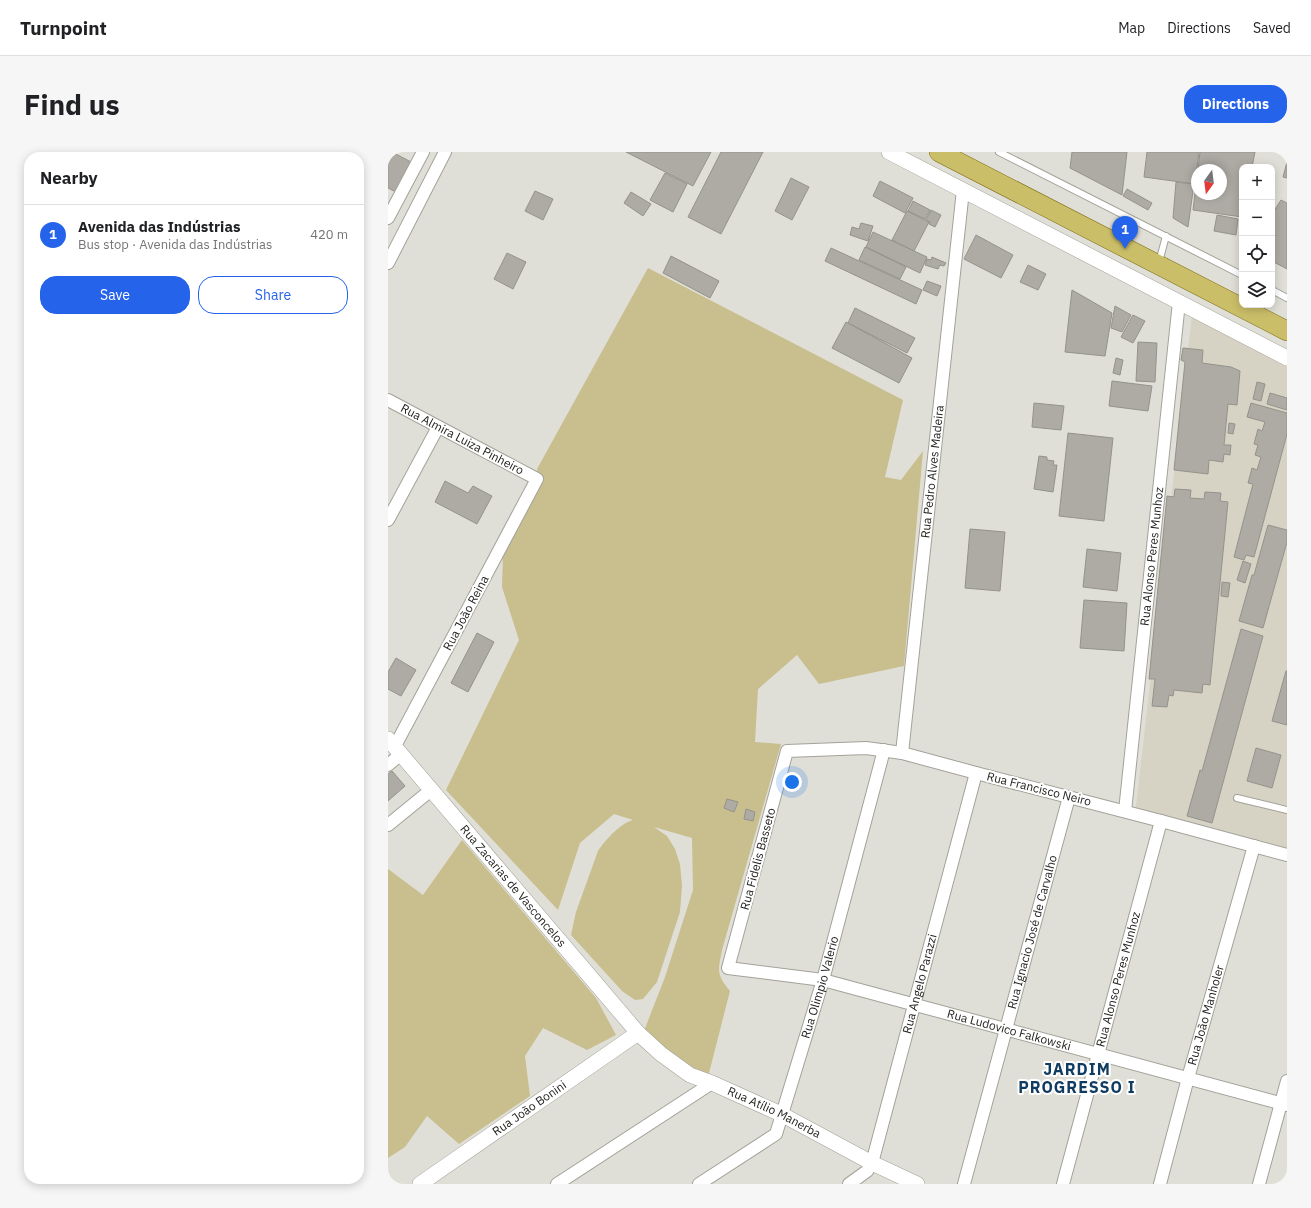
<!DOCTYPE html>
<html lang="en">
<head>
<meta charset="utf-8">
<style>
	:root { --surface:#fff; --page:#f6f6f6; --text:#202124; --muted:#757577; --line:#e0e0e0; --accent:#2563eb }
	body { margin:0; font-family:"IBM Plex Sans",sans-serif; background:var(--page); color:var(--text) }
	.controls { position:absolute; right:12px; top:12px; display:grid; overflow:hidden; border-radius:8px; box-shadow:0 2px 10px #0003 }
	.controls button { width:36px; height:36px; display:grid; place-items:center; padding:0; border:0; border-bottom:1px solid var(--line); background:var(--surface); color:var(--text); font:20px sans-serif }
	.compass { position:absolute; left:803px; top:12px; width:36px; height:36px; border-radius:50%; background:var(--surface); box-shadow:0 2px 10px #0003; rotate:194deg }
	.you { position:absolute; left:404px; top:630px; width:14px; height:14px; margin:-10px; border:3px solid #fff; border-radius:50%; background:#1a73e8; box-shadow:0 0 0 6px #1a73e833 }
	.badge { display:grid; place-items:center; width:26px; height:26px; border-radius:50%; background:var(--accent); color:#fff; font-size:13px; font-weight:700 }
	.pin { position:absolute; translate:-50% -33px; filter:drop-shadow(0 1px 2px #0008) }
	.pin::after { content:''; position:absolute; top:21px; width:14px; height:12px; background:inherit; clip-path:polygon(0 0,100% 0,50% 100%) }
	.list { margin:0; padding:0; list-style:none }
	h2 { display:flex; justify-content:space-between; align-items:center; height:52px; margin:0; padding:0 16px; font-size:17px }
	h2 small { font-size:13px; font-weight:400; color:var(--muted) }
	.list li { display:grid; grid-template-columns:26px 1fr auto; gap:12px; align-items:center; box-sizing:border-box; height:60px; padding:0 16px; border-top:1px solid var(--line) }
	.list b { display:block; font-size:15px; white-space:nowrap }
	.list p { margin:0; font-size:13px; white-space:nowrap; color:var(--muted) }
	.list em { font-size:13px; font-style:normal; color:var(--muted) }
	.actions { display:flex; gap:8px; padding:12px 16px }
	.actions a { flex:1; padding:9px 0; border:1px solid var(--accent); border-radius:16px; text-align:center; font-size:14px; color:var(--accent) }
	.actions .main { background:var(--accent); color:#fff }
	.icon { flex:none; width:22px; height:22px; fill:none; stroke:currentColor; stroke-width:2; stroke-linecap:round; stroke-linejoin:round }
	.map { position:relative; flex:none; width:899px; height:1032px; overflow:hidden; border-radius:16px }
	header { display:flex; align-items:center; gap:24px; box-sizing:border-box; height:56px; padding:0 20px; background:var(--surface); border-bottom:1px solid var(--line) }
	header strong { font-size:19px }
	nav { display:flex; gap:22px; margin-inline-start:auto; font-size:14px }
	.intro { display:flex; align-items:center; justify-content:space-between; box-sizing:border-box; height:96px; padding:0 24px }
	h1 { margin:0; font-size:28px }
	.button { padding:10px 18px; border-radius:16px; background:var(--accent); color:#fff; font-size:14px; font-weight:700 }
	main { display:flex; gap:24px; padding:0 24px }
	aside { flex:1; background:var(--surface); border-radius:16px; box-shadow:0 2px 10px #0003 }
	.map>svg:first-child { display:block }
	.built { fill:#d6d3c4 }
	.green { fill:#c8be8e }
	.building { fill:#adaba4; stroke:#94938b }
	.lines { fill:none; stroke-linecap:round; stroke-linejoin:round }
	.service-casing { stroke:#a3a29a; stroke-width:8 }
	.minor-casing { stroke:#a3a29a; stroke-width:14 }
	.tertiary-casing { stroke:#a3a29a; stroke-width:16 }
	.primary-casing { stroke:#7a6b0e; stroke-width:20 }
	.service { stroke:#fff; stroke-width:6 }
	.minor { stroke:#fff; stroke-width:12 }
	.tertiary { stroke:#fff; stroke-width:15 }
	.primary { stroke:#cbbe69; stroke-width:19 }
	.labels { text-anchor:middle; stroke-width:4; stroke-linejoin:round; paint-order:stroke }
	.street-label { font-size:12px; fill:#232320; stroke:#fff }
	.district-label { font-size:16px; font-weight:bold; letter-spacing:1px; fill:#103c61; stroke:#fff }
</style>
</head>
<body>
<header>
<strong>Turnpoint</strong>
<nav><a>Map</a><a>Directions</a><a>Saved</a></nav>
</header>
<div class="intro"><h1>Find us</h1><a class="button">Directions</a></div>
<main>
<aside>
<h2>Nearby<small></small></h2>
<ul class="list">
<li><span class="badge">1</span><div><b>Avenida das Indústrias</b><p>Bus stop · Avenida das Indústrias</p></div><em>420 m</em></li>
</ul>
<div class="actions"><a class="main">Save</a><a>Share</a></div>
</aside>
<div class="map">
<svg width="899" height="1032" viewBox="0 0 899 1032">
	<rect width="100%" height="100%" fill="#e0dfd7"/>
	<path class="built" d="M805,154L899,202V705L747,663Z"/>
	<g class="green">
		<path d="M260,116L515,248L497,325L513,328L535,299L516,514L431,532L409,503L370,537L367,590L393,592L334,798C330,819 328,822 342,839L320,925L283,907L256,879L277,825L305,738L304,686L266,675L279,684L287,697L292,712L294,734L292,760L269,830L255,847L247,848L234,839L183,783L188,760L210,699C217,688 233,671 245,668L226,662L192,691L170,758L58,638L131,488L114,435L115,400L151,336L149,317Z"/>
		<path d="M74,688L208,846L228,883L199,898L155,876L137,904L142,944L71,992L39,964L17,995L0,1006V717L35,743Z"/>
	</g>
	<g class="building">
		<path d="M0,0H4L23,10L8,40L0,36Z"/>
		<path d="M238,0H323L305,34Z"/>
		<path d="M333,0H375L333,82L300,65Z"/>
		<path d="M684,0H739L734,43L682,16Z"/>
		<path d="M759,0H811L807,32L756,25Z"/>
		<path d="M812,0H867L864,15H854V65L805,58L809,24V42H833V18H810Z"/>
		<path d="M899,10V26L895,25Z"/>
		<path d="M277,21L299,32L285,60L262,48Z"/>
		<path d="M403,26L421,35L404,68L387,59Z"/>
		<path d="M492,29L525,46L517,61L485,44Z"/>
		<path d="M788,30L806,32L800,75L785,66Z"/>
		<path d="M739,37L764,51L760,58L735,44Z"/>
		<path d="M147,39L165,47L155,68L137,59Z"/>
		<path d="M243,40L263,52L255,64L236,51Z"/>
		<path d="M893,48L899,51V117L884,109V62Z"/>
		<path d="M525,49L542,58L537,67L520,59Z"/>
		<path d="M543,58L553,63L547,75L541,72L542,70L538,68Z"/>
		<path d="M519,59L541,70L526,99L504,88Z"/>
		<path d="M829,63L850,67L848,83L826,79Z"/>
		<path d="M473,71L485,74L480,89L462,83L464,75L471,77Z"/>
		<path d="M485,80L539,105L532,121L478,95Z"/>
		<path d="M588,83L625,103L613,126L576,107Z"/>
		<path d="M477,95L518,115L512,127L471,108Z"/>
		<path d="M443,96L534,138L528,152L437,109Z"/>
		<path d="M119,101L138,110L125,137L106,127Z"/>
		<path d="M283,104L331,129L322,146L275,121Z"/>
		<path d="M544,105L558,111L556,114L552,113L550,117L537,113L539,107L543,108Z"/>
		<path d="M640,113L658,122L650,138L632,130Z"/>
		<path d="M539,129L553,134L549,144L535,138Z"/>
		<path d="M684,138L724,161L717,204L677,200Z"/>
		<path d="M727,154L743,163L734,180L723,176Z"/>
		<path d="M467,156L527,186L519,201L460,171Z"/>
		<path d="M745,163L757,169L745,191L733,185Z"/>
		<path d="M458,170L524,206L511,231L444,196Z"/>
		<path d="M750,190L769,191L767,230L748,229Z"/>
		<path d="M795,196L815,198L814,211L843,215L852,219L849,253L840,252L836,293H843L842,303L836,302L835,310L821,308L820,322L786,318L797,210L793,208Z"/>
		<path d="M728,206L735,208L732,223L725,221Z"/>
		<path d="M724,229L764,234L760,259L721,254Z"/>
		<path d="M869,230L877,232L873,249L865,247Z"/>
		<path d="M882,241L899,246V258L879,252Z"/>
		<path d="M646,251L676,254L673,278L644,275Z"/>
		<path d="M863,251L899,261V282L866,405L858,403L856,408L846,405L865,332L860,331L864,316L869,318L873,305L867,303L870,293L866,292L870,277L874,279L877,270L859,265Z"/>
		<path d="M841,271L847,272L845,282L840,281Z"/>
		<path d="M680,281L725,286L716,369L671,364Z"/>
		<path d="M651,304L659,305V308L666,309L665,313H669L665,340L646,337Z"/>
		<path d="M57,329L80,341L85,334L104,344L89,372L47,350Z"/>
		<path d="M787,337L803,338L802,346L816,347L817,340L833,341L832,349L840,350L822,533L815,532L814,541L786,538L785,544L781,543L779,555L764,554L767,527H761L779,344L786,345Z"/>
		<path d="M880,373L899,378V390L875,476L851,469L864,423H866Z"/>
		<path d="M582,377L617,380L612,439L577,436Z"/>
		<path d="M699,397L733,401L729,439L695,435Z"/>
		<path d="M855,409L863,412L857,431L849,428Z"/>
		<path d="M834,430L842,431L840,445L833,444Z"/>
		<path d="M696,448L739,451L736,499L692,496Z"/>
		<path d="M853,477L875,484L824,671L799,664L812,618L814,619Z"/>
		<path d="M89,481L106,490L80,540L63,531Z"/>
		<path d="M8,506L28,518L13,544L0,537V520Z"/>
		<path d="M898,519H899V573L884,569Z"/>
		<path d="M868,596L893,603L884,636L859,629Z"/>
		<path d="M4,619L17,634L0,649V622Z"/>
		<path d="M339,647L350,650L346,660L336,656Z"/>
		<path d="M358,657L367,660L365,669L356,667Z"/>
	</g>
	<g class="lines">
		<g class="service-casing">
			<g id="service">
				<path d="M611,0L854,123"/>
				<path d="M771,110L778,84"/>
				<path d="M884,138L899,146"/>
				<path d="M849,646L899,658"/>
			</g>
		</g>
		<g class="minor-casing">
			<g id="minor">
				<path d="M0,66L35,0"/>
				<path d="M0,111L57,0"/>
				<path id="s1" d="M0,248L149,327L7,594"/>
				<path d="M0,368L50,275"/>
				<path id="s2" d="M514,601L575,38"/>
				<path d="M0,613L13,602"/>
				<path id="s3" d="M737,659L791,150"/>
				<path d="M0,673L43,638"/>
				<path id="s4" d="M899,703L773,669L588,621L514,601L478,596L399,599L340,816L435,828L899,953"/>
				<path d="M169,1032L324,931"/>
				<path id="s5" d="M311,1032L388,982L435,828L496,598"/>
				<path id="s6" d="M461,1032L479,1019L484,1011L588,621"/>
				<path id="s7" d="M576,1032L681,645"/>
				<path id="s8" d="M675,1032L773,669"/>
				<path id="s9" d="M772,1032L800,926L866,694"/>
				<path d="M871,1032L899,929"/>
			</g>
		</g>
		<g class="tertiary-casing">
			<g id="tertiary">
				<path d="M501,0L899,206"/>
				<path id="s10" d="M0,587L250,881L273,902L302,923L324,931L393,962L484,1011L529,1032"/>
				<path id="s11" d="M32,1032L250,881"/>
			</g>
		</g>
		<g class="primary-casing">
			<path id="primary" d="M551,0L899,179"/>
		</g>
		<use href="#service" class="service"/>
		<use href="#minor" class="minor"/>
		<use href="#tertiary" class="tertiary"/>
		<use href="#primary" class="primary"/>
	</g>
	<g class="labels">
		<g class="street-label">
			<text dy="4" stroke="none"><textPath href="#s1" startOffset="84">Rua Almira Luiza Pinheiro</textPath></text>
			<text dy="4" stroke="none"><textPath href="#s2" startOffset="283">Rua Pedro Alves Madeira</textPath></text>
			<text dy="4" stroke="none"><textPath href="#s3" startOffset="256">Rua Alonso Peres Munhoz</textPath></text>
			<text transform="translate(78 461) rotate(-62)" y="4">Rua João Reina</text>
			<text transform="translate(651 637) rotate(14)" y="4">Rua Francisco Neiro</text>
			<text transform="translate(370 707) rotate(-75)" y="4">Rua Fidelis Basseto</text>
			<text dy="4" stroke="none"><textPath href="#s10" startOffset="193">Rua Zacarias de Vasconcelos</textPath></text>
			<text dy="4" stroke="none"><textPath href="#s7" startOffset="261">Rua Ignacio José de Carvalho</textPath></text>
			<text dy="4" stroke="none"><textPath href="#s8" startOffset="212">Rua Alonso Peres Munhoz</textPath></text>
			<text dy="4" stroke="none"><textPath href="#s6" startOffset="217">Rua Angelo Parazzi</textPath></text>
			<text dy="4" stroke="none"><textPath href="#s5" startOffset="245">Rua Olimpio Valerio</textPath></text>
			<text dy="4" stroke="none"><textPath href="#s9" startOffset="175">Rua João Manholer</textPath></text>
			<text dy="4" stroke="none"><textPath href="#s4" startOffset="1027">Rua Ludovico Falkowski</textPath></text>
			<text dy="4" stroke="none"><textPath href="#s11" startOffset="133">Rua João Bonini</textPath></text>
			<text dy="4" stroke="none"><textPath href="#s10" startOffset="545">Rua Atílio Manerba</textPath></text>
		</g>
		<g class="district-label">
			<text x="689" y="923">JARDIM<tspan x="689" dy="18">PROGRESSO I</tspan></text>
		</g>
	</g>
</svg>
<div class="controls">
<button>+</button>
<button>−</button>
<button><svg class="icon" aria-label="locate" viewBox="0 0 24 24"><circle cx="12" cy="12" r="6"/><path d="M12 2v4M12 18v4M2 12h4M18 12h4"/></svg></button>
<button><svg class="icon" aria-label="layers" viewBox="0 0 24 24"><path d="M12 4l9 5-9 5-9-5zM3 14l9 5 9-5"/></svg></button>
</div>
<svg class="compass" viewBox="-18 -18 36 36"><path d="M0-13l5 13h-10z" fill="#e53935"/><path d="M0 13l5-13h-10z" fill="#757577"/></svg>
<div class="you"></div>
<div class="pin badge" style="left:737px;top:97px">1</div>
</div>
</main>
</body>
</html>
